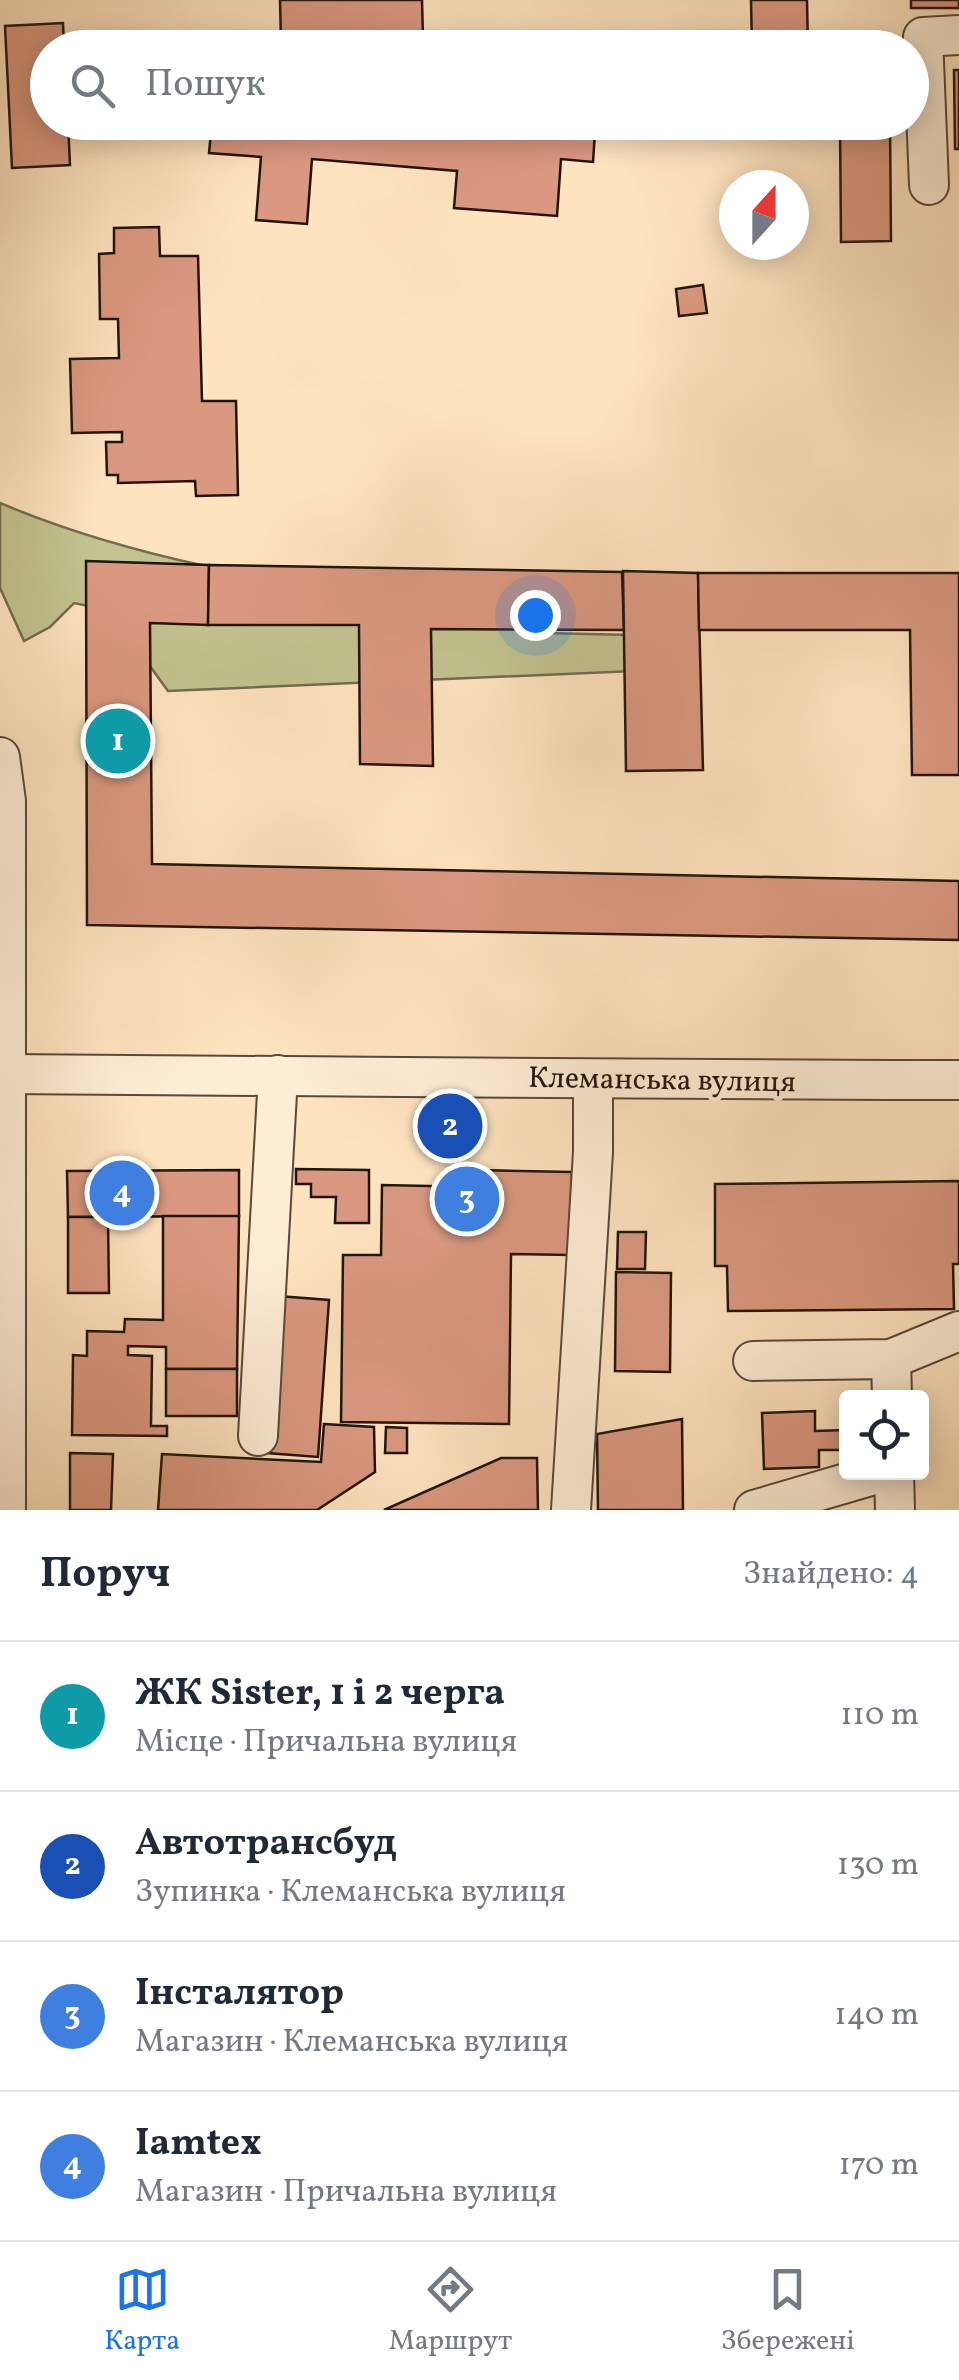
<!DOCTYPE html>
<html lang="uk">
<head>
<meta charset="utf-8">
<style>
	:root { --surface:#fff; --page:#f6f6f7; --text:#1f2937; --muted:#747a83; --line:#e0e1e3; --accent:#1a73e8 }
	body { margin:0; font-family:Vollkorn,serif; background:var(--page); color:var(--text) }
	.controls { position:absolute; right:30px; bottom:30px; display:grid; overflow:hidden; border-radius:10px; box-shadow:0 5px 25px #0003 }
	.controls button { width:90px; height:90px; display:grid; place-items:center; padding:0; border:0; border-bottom:2px solid var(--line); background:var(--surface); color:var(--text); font:50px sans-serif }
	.compass { position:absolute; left:719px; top:170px; width:90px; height:90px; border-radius:50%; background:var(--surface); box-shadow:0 5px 25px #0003; rotate:21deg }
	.you { position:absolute; left:535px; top:615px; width:35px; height:35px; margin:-25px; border:8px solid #fff; border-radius:50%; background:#1a73e8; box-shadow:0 0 0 15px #1a73e833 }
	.badge { display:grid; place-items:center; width:65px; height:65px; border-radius:50%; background:var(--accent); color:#fff; font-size:32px; font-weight:700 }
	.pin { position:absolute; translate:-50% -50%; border:5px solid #fff; box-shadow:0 2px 10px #0006 }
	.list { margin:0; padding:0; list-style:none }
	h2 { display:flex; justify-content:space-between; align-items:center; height:130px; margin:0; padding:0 40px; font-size:42px }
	h2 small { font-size:32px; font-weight:400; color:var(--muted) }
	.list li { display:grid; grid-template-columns:65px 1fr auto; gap:30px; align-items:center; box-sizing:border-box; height:150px; padding:0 40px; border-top:2px solid var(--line) }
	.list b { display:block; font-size:38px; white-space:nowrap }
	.list p { margin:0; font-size:32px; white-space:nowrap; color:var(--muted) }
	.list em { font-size:32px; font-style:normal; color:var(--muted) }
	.icon { flex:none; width:55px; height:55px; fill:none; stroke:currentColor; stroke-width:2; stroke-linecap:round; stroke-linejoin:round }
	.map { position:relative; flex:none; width:959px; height:1510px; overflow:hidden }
	.search { position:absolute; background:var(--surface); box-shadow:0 5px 25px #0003; left:30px; right:30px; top:30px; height:110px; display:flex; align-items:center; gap:25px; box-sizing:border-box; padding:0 35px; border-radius:55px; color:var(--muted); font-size:38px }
	.sheet { height:730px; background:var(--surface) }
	nav { display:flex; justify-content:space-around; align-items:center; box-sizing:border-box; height:140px; border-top:2px solid var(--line); background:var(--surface); font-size:28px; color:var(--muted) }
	nav a { display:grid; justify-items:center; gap:5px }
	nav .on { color:var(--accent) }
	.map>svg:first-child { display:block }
	.green { fill:#c2c390; stroke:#726c4e; stroke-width:2.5 }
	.building { fill:#da9880; stroke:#22150d; stroke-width:2.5 }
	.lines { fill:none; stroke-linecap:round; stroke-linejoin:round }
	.minor-casing { stroke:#59483a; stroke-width:42 }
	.minor { stroke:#feedd5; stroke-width:38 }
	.labels { text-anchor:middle; stroke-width:9; stroke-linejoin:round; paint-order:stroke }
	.street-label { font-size:30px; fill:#22150d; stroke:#feedd5 }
</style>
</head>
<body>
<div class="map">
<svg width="959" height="1510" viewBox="0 0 959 1510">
	<rect width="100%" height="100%" fill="#fee3bf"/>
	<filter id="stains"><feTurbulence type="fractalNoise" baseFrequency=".002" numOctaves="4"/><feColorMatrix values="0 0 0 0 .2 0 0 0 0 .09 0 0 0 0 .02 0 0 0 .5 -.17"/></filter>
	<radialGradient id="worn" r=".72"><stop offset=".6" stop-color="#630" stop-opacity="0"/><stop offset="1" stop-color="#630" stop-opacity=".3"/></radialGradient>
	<path class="green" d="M0,503C158,570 328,588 496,615L543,633L634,635L682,669L168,691L147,662L123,613L74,603L50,627L24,641L0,588Z"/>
	<g class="building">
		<path d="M280,0H422L423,38L281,42Z"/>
		<path d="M751,0H807L808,48H752Z"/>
		<rect x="911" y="0" width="48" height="8"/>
		<path d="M63,23L64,48H48V122H68L70,165L12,168L5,26Z"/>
		<path d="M954,70H959V149H955Z"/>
		<path d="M212,122H483L595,132L593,162L561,159L557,216L454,208L457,171L312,159L307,224L256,220L261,157L209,153Z"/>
		<path d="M840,122H890L891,241L841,242Z"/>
		<path d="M159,227L160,256H198L202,401H236L238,495L196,496L195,481L118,483V475H107L106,442H122V432L72,433L70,359L119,358L118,319H100L99,254L114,253V228Z"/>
		<path d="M703,285L707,313L679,316L676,289Z"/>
		<path d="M86,561L209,565L208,625L150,623L152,864L959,881V940L87,925Z"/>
		<path d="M209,565L622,572L624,630L431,629L433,766L360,764L359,625H208Z"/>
		<path d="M623,571L698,573L703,770L626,771Z"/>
		<path d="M698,573H959V775H912L910,630H699Z"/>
		<path d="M296,1169L369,1170V1223H335L336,1197H311V1184H296Z"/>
		<path d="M239,1170V1216L68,1217L67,1171Z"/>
		<path d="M478,1170L572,1172L571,1255L511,1254L509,1424L341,1422L343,1255H381L382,1185L478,1187Z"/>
		<path d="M959,1181V1264H953L954,1309L728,1311L727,1266H715V1184Z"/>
		<path d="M163,1216H239L237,1369H166V1347L128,1346V1355L152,1356L151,1426H167V1436L72,1435L73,1355L87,1356V1331L124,1332L125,1319L163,1320Z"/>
		<path d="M68,1217H108L109,1293H68Z"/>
		<path d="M618,1232H646L645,1269H617Z"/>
		<path d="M616,1272L671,1273L670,1372L615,1371Z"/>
		<path d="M278,1296L329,1300L318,1457L267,1453Z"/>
		<rect x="166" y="1369" width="71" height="47"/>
		<path d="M815,1411V1431L846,1430V1450H819V1467L764,1469L762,1413Z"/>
		<path d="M682,1419L683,1510H598L597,1434Z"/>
		<path d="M324,1424L374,1427L375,1472L317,1510H158L162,1454L321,1462Z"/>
		<path d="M386,1427L407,1428V1453H385Z"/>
		<path d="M70,1453L113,1454L111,1510H70Z"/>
		<path d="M501,1458H537L538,1510H384Z"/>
	</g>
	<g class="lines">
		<g class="minor-casing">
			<g id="minor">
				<path d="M929,185L923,37L959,35"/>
				<path d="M0,757L6,801V1510"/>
				<path d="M5,1074C323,1075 641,1081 959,1080"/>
				<path d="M891,1359L892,1398"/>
				<path d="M753,1361L891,1359L959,1331"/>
				<path d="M258,1436L278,1075"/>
				<path d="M894,1472L895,1510"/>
				<path d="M571,1510L593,1152V1081"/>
				<path d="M754,1510L884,1472"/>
			</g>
		</g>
		<use href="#minor" class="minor"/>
	</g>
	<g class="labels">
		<g class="street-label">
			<text transform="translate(662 1079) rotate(1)" y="10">Клеманська вулиця</text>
		</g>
	</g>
	<rect width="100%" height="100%" filter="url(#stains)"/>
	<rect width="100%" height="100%" fill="url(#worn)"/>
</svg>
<div class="controls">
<button><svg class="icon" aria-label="locate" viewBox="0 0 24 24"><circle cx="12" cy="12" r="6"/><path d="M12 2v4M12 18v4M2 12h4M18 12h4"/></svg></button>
</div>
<svg class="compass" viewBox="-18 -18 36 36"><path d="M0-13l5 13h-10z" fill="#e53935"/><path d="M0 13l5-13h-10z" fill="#747a83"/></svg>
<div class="you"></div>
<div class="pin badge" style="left:118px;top:741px;background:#0f9aa8">1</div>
<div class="pin badge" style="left:450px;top:1126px;background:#1a4fb4">2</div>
<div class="pin badge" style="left:467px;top:1199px;background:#3f7fe0">3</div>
<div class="pin badge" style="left:122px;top:1193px;background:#3f7fe0">4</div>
<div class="search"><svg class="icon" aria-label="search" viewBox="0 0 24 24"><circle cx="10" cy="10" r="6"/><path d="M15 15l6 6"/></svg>Пошук</div>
</div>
<section class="sheet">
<h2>Поруч<small>Знайдено: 4</small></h2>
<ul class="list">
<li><span class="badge" style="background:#0f9aa8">1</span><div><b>ЖК Sister, 1 і 2 черга</b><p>Місце · Причальна вулиця</p></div><em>110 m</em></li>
<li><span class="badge" style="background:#1a4fb4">2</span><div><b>Автотрансбуд</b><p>Зупинка · Клеманська вулиця</p></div><em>130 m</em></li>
<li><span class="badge" style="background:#3f7fe0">3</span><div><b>Інсталятор</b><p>Магазин · Клеманська вулиця</p></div><em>140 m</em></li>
<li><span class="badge" style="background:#3f7fe0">4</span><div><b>Iamtex</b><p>Магазин · Причальна вулиця</p></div><em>170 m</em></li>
</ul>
</section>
<nav>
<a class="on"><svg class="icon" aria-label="map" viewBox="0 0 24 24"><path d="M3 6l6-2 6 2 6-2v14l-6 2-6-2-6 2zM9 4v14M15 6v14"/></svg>Карта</a>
<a><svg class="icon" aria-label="directions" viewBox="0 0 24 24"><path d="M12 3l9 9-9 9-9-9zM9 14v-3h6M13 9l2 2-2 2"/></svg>Маршрут</a>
<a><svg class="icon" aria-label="saved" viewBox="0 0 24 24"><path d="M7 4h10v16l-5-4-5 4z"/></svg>Збережені</a>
</nav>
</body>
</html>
